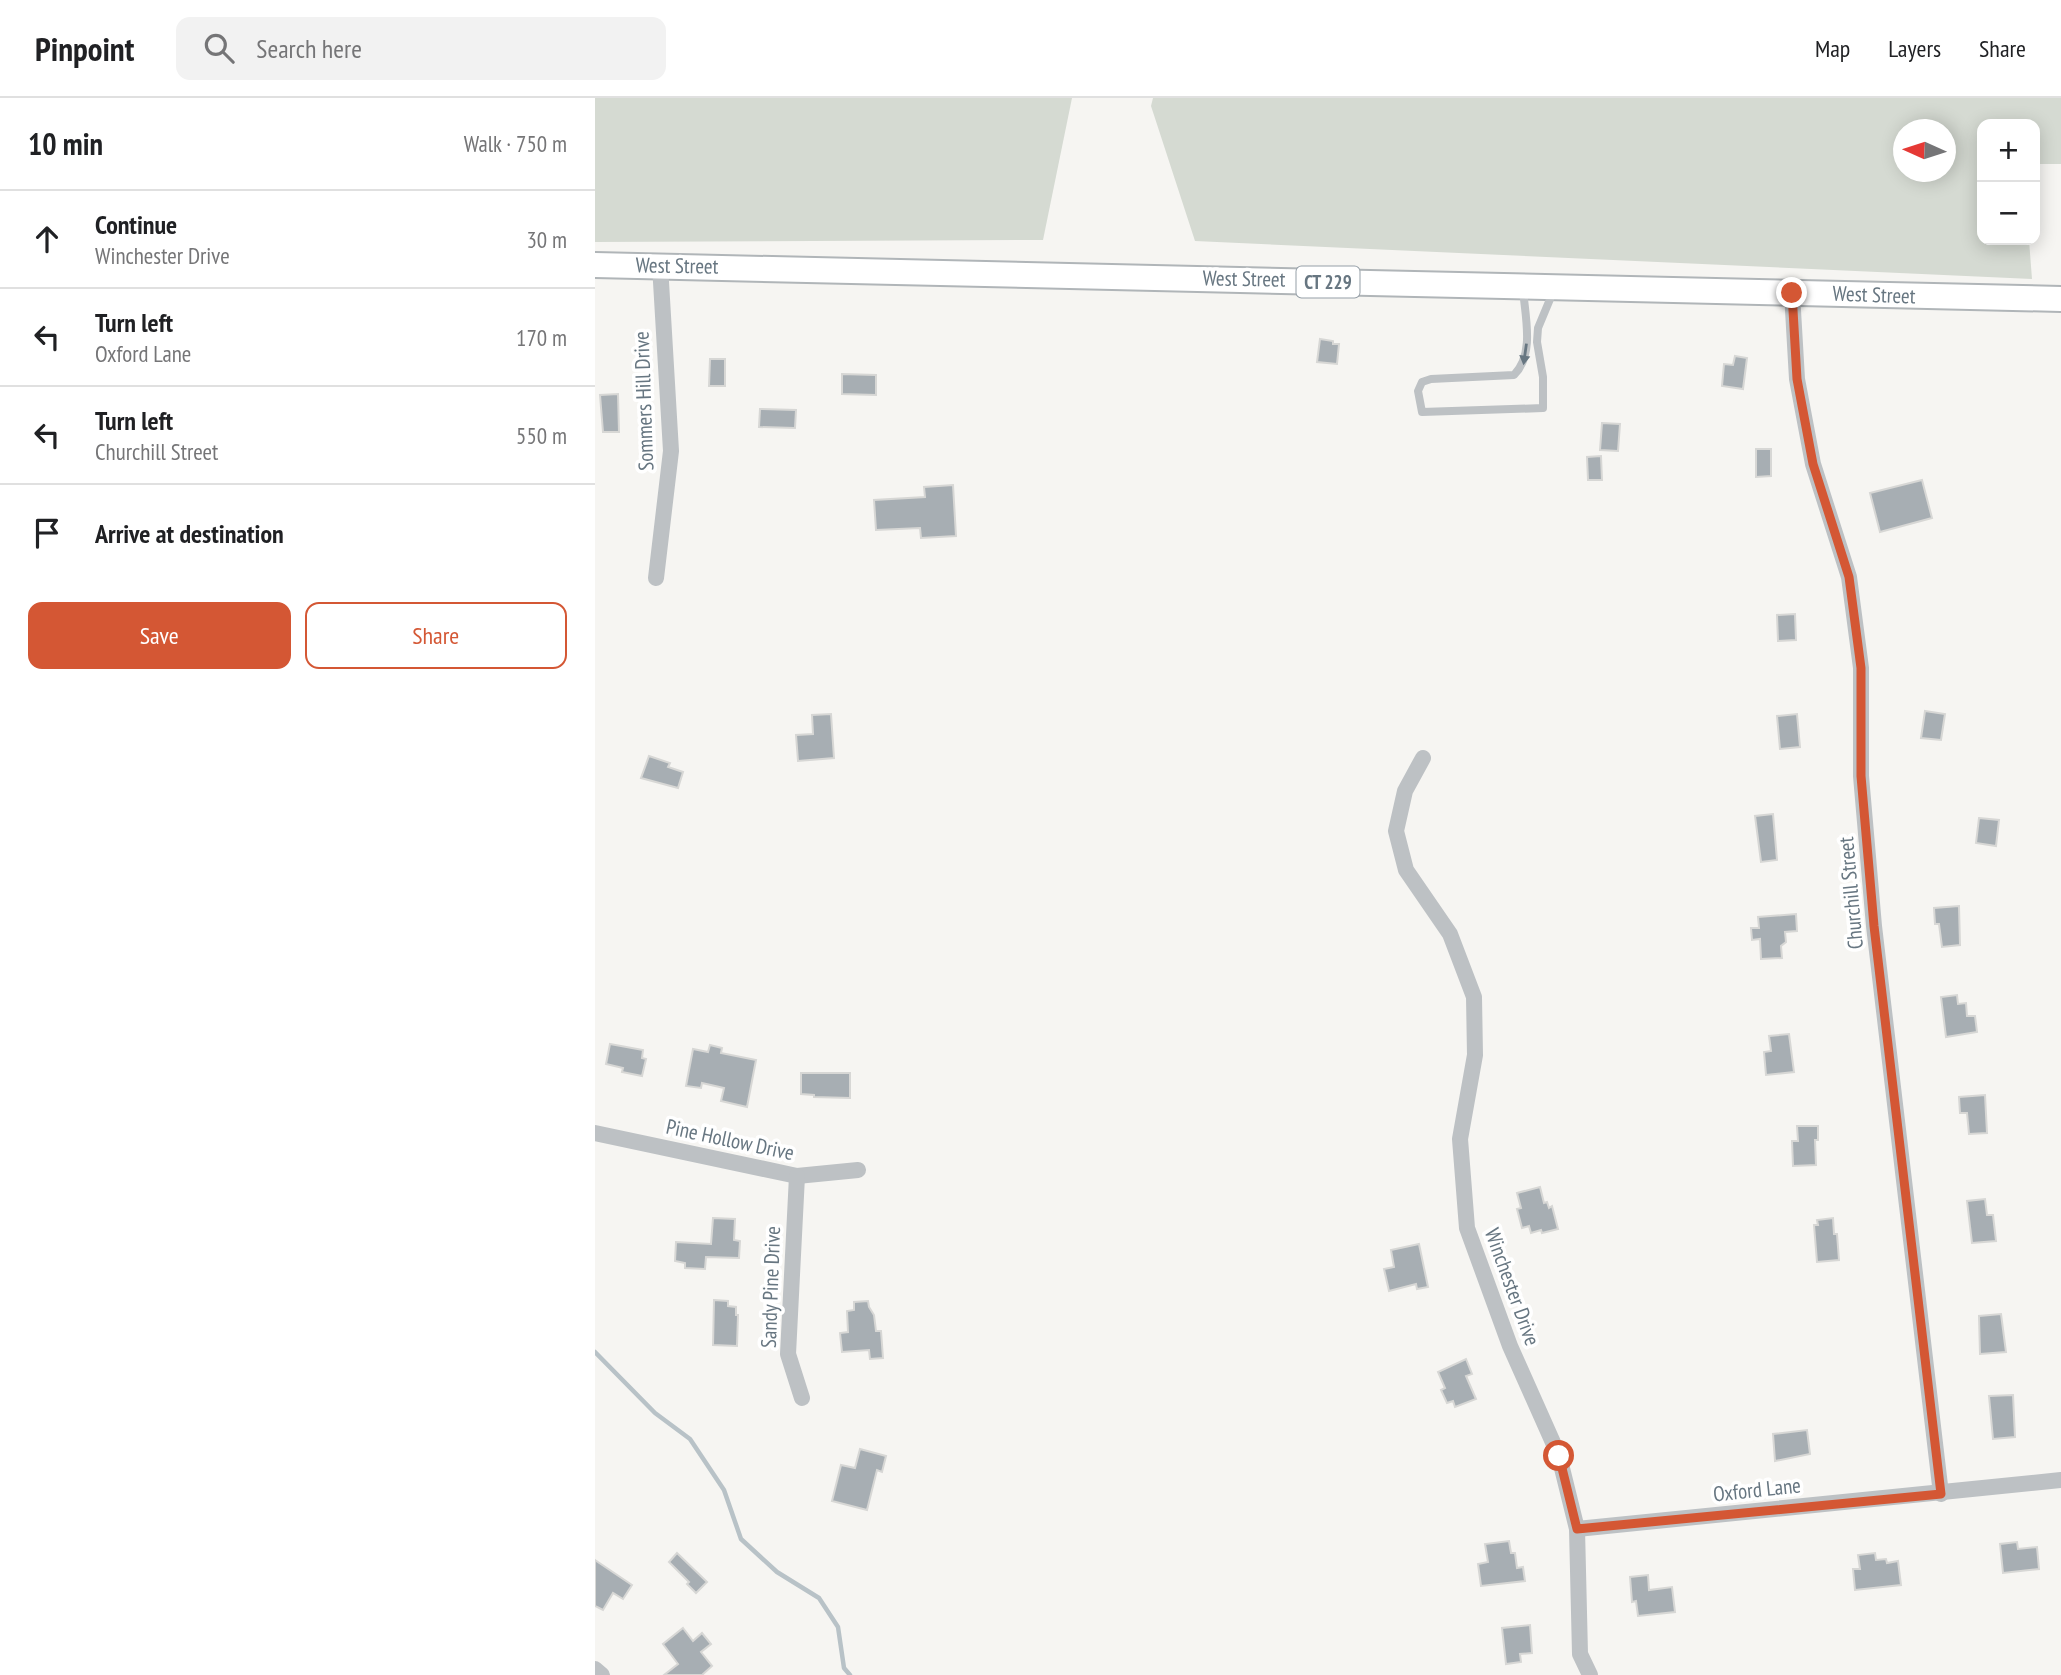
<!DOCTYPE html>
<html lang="en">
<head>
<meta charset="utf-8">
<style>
	:root { --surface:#fff; --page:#f2f2f2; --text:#202124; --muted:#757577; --line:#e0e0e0; --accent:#d45734 }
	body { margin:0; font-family:"PT Sans Narrow",sans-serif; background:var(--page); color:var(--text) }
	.controls { position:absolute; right:21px; top:21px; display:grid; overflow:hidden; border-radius:14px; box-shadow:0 4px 18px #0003 }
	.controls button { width:63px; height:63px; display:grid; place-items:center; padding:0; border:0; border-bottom:2px solid var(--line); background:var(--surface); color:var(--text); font:35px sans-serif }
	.compass { position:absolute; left:1298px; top:21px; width:63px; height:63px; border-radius:50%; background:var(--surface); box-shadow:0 4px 18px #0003; rotate:273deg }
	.stop { position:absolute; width:21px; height:21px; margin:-16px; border:5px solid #d45734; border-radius:50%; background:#fff }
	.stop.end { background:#d45734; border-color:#fff; box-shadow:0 2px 7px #0008 }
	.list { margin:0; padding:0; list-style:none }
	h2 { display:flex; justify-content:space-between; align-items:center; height:91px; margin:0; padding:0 28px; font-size:30px }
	h2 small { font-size:23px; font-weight:400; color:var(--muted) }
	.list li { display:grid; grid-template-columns:46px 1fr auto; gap:21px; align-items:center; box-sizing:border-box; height:98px; padding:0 28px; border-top:2px solid var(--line) }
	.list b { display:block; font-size:26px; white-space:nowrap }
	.list p { margin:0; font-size:23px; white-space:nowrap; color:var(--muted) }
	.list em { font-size:23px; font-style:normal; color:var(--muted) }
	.actions { display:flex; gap:14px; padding:21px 28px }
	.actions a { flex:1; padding:16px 0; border:2px solid var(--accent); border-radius:14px; text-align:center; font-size:24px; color:var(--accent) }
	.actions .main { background:var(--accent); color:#fff }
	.icon { flex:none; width:38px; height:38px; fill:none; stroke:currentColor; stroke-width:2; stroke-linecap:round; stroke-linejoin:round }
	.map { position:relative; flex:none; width:1466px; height:1577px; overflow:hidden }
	header { display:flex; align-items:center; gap:42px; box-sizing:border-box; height:98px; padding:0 35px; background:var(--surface); border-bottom:2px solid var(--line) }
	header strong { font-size:33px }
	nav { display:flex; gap:38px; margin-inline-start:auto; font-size:24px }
	.search { width:490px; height:63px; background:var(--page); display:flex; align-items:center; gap:18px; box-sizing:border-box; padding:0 24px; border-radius:14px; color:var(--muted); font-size:26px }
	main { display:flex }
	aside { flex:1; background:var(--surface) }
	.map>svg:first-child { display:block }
	.green { fill:#d5dad2; fill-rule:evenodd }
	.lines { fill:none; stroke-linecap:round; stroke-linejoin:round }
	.stream { stroke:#b8c2c7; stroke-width:4.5 }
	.building { fill:#a7aeb3; stroke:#d7d7d5; stroke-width:2 }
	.primary-casing { stroke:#b0b5b8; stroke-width:28 }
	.service { stroke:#bdc1c4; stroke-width:8 }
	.minor { stroke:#bdc1c4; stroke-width:16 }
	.primary { stroke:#fff; stroke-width:24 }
	.oneway { fill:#677681 }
	.route { stroke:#d45734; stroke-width:9 }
	.labels { text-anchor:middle; stroke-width:7; stroke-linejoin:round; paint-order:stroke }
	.shield { fill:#fff; stroke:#959fa7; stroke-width:2 }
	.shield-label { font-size:19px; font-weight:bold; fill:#677681 }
	.street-label { font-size:21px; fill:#677681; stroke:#fff }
</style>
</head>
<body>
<header>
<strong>Pinpoint</strong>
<div class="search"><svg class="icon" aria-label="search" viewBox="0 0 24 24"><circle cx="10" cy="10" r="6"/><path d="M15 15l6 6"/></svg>Search here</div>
<nav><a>Map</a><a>Layers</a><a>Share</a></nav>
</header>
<main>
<aside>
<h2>10 min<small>Walk · 750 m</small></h2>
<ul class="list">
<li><svg class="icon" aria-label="ahead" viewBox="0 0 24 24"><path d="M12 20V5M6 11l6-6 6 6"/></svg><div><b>Continue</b><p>Winchester Drive</p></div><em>30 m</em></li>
<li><svg class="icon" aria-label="left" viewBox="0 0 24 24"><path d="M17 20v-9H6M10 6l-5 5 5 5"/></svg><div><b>Turn left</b><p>Oxford Lane</p></div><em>170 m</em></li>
<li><svg class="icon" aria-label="left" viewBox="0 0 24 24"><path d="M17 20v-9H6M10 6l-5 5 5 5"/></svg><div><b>Turn left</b><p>Churchill Street</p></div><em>550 m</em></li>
<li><svg class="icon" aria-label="arrive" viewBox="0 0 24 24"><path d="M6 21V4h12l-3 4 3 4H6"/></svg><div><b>Arrive at destination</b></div></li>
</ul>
<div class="actions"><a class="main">Save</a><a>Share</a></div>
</aside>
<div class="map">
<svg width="1466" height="1577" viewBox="0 0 1466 1577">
	<rect width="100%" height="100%" fill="#f6f5f2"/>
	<g class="green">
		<path d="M0,0H477L448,142L0,144Z"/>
		<path d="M558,0H1466V66H1440V26H1387V142H1434L1437,181L600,143L556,8ZM1308,32H1350V74H1308Z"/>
	</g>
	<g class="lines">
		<path class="stream" d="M0,1254L60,1315L95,1341L129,1392L146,1441L182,1474L224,1500L243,1529L249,1570L255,1577"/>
	</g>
	<g class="building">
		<path d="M725,241L738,243V246H744L742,266L722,264Z"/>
		<path d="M1140,258L1152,260L1148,291L1127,288L1129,266L1138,267Z"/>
		<path d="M115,261H130V288H114Z"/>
		<path d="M247,276L281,277V297L247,296Z"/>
		<path d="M23,296L24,334H8L5,297Z"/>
		<path d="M165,311L201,312L200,330L164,329Z"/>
		<path d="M1007,325L1025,326L1023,353L1005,352Z"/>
		<path d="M1161,351H1176V378L1161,379Z"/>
		<path d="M1006,358L1007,382H993L992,359Z"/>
		<path d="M1327,382L1337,420L1285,434L1275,395Z"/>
		<path d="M358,387L361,438L326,440L325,430L281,432L279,402L330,399L329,389Z"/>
		<path d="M1200,516L1201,542L1183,543L1182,517Z"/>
		<path d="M1330,613L1350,616L1346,642L1326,640Z"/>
		<path d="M236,616L239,660L203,663L201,637L218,636L217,617Z"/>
		<path d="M1202,616L1205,649L1185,651L1182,618Z"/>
		<path d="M54,658L75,665L73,669L88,674L83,690L46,680Z"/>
		<path d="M1178,716L1182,762L1166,764L1160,718Z"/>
		<path d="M1384,720L1404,722L1401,748L1381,745Z"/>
		<path d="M1364,808L1365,847L1347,849L1344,826H1340L1339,810Z"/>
		<path d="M1201,816L1202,833L1190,834L1191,844L1186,848L1187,860L1166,861L1165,841L1157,842L1156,830H1164L1163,819Z"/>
		<path d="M1362,897L1363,906L1371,905L1372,918H1380L1382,934L1351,939L1346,899Z"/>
		<path d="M1194,936L1199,974L1171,977L1169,954L1176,953L1174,938Z"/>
		<path d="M15,946L48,952L47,960L51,961L47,978L27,974L28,970L11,966Z"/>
		<path d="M115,947L127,950L126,955L161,962L152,1009L126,1003L129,990L107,985L106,990L91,988L98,951L113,954Z"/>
		<path d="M206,975H255V1000L219,999V997L206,996Z"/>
		<path d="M1390,997L1392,1035L1374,1036L1372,1015H1365L1364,999Z"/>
		<path d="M1202,1028H1223V1042H1220L1221,1067L1198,1068L1197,1043H1203Z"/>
		<path d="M945,1089L949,1105L952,1104L954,1110L957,1108L963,1131L947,1135L946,1132L936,1135L934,1128L927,1130L922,1111L926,1110L922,1095Z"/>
		<path d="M1390,1101L1392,1117H1398L1401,1143L1377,1145L1372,1103Z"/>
		<path d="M118,1120L140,1121L139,1142L145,1143L144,1160L111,1159L110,1171L90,1170V1165L80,1163L81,1144L116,1146Z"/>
		<path d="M1238,1120L1239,1136H1242L1244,1162L1222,1164L1219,1127H1223L1222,1122Z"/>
		<path d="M824,1146L833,1189L822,1191L821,1186L794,1193L789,1171L799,1169L796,1152Z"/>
		<path d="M119,1202L133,1203V1208L141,1209V1217H143L142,1248L118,1247Z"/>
		<path d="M273,1203L274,1209L279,1217L281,1233H286L288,1260L275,1261L274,1252L247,1254L245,1235L253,1234L252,1213L259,1212V1204Z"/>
		<path d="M1406,1216L1411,1254L1385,1256L1384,1218Z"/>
		<path d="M871,1261L877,1276L871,1278L881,1301L860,1309L858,1303L852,1305L846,1292L850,1290L843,1274Z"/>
		<path d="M1418,1297L1420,1339L1398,1341L1394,1298Z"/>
		<path d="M1212,1332L1215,1356L1180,1363L1178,1336Z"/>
		<path d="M265,1351L291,1358L287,1374L282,1372L272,1412L237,1403L246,1367L260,1370Z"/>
		<path d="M914,1443L916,1455H920L922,1470L928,1469L930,1483L886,1488L883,1466L893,1464L890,1446Z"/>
		<path d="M1422,1444L1423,1451L1442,1449L1444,1471L1408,1475L1405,1446Z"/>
		<path d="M82,1455L112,1484L101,1495L92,1486L94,1484L74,1464Z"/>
		<path d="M1280,1455L1281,1462L1291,1461L1292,1465L1303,1463L1306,1487L1260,1492L1258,1471H1265L1263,1457Z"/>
		<path d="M0,1462L37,1487L28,1501L18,1495L8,1512L0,1508Z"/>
		<path d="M1053,1477L1054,1492L1077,1489L1080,1514L1043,1518L1041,1503L1037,1504L1035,1479Z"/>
		<path d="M935,1527L937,1555L925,1556L926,1564L911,1566L907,1530Z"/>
		<path d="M88,1530L98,1543L107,1535L116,1546L106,1554L117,1568L107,1577H69L83,1566L68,1546Z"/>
	</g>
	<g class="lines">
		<g class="primary-casing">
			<path id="primary" d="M0,167L1466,201"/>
		</g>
		<path class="service" d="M928,191C930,218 940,256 919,277L836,281L827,284L823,293L827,314L948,310V279L942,244L943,230L958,194"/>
		<g class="minor">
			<path d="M1197,195L1202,281L1218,366L1254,479L1266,570V678L1279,828L1346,1396"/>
			<path d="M61,480L76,353L65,167"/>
			<path d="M828,660L810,693L801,733L811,772L855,836L879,899L880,957L865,1041L872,1130L915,1248L964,1358L982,1431L985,1556L995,1577"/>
			<path d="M0,1035L202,1078L263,1072"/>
			<path d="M202,1078L193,1256L207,1300"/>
			<path d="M982,1431L1466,1382"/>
			<path d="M0,1571L7,1577"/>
		</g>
		<use href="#primary" class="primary"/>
	</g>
	<defs><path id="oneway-solid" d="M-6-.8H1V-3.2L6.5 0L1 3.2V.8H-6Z" transform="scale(1.75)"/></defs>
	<use class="oneway" href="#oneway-solid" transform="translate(930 256) rotate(98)"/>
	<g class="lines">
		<path class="route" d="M964,1358L982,1431L1346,1396L1279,828L1266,678V570L1254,479L1218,366L1202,281L1197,195"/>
	</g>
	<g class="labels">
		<rect class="shield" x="701.5" y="168.5" width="63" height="31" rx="5"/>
		<g class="shield-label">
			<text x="733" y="191">CT 229</text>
		</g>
		<g class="street-label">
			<text transform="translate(82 168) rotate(1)" y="7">West Street</text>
			<text transform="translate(649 181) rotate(1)" y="7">West Street</text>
			<text transform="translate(1279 197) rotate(2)" y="7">West Street</text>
			<text transform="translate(49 303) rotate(-92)" y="7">Sommers Hill Drive</text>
			<text transform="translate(1256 795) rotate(-95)" y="7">Churchill Street</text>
			<text transform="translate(135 1042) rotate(12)" y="7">Pine Hollow Drive</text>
			<text transform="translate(176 1189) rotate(-88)" y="7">Sandy Pine Drive</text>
			<text transform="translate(917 1189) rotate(70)" y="7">Winchester Drive</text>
			<text transform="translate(1162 1392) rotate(-6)" y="7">Oxford Lane</text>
		</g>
	</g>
</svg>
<div class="controls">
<button>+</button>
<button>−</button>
</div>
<svg class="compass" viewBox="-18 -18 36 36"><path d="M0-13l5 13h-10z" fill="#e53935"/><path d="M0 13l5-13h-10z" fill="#757577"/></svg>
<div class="stop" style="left:964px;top:1358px"></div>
<div class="stop end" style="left:1197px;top:195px"></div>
</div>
</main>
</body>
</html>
